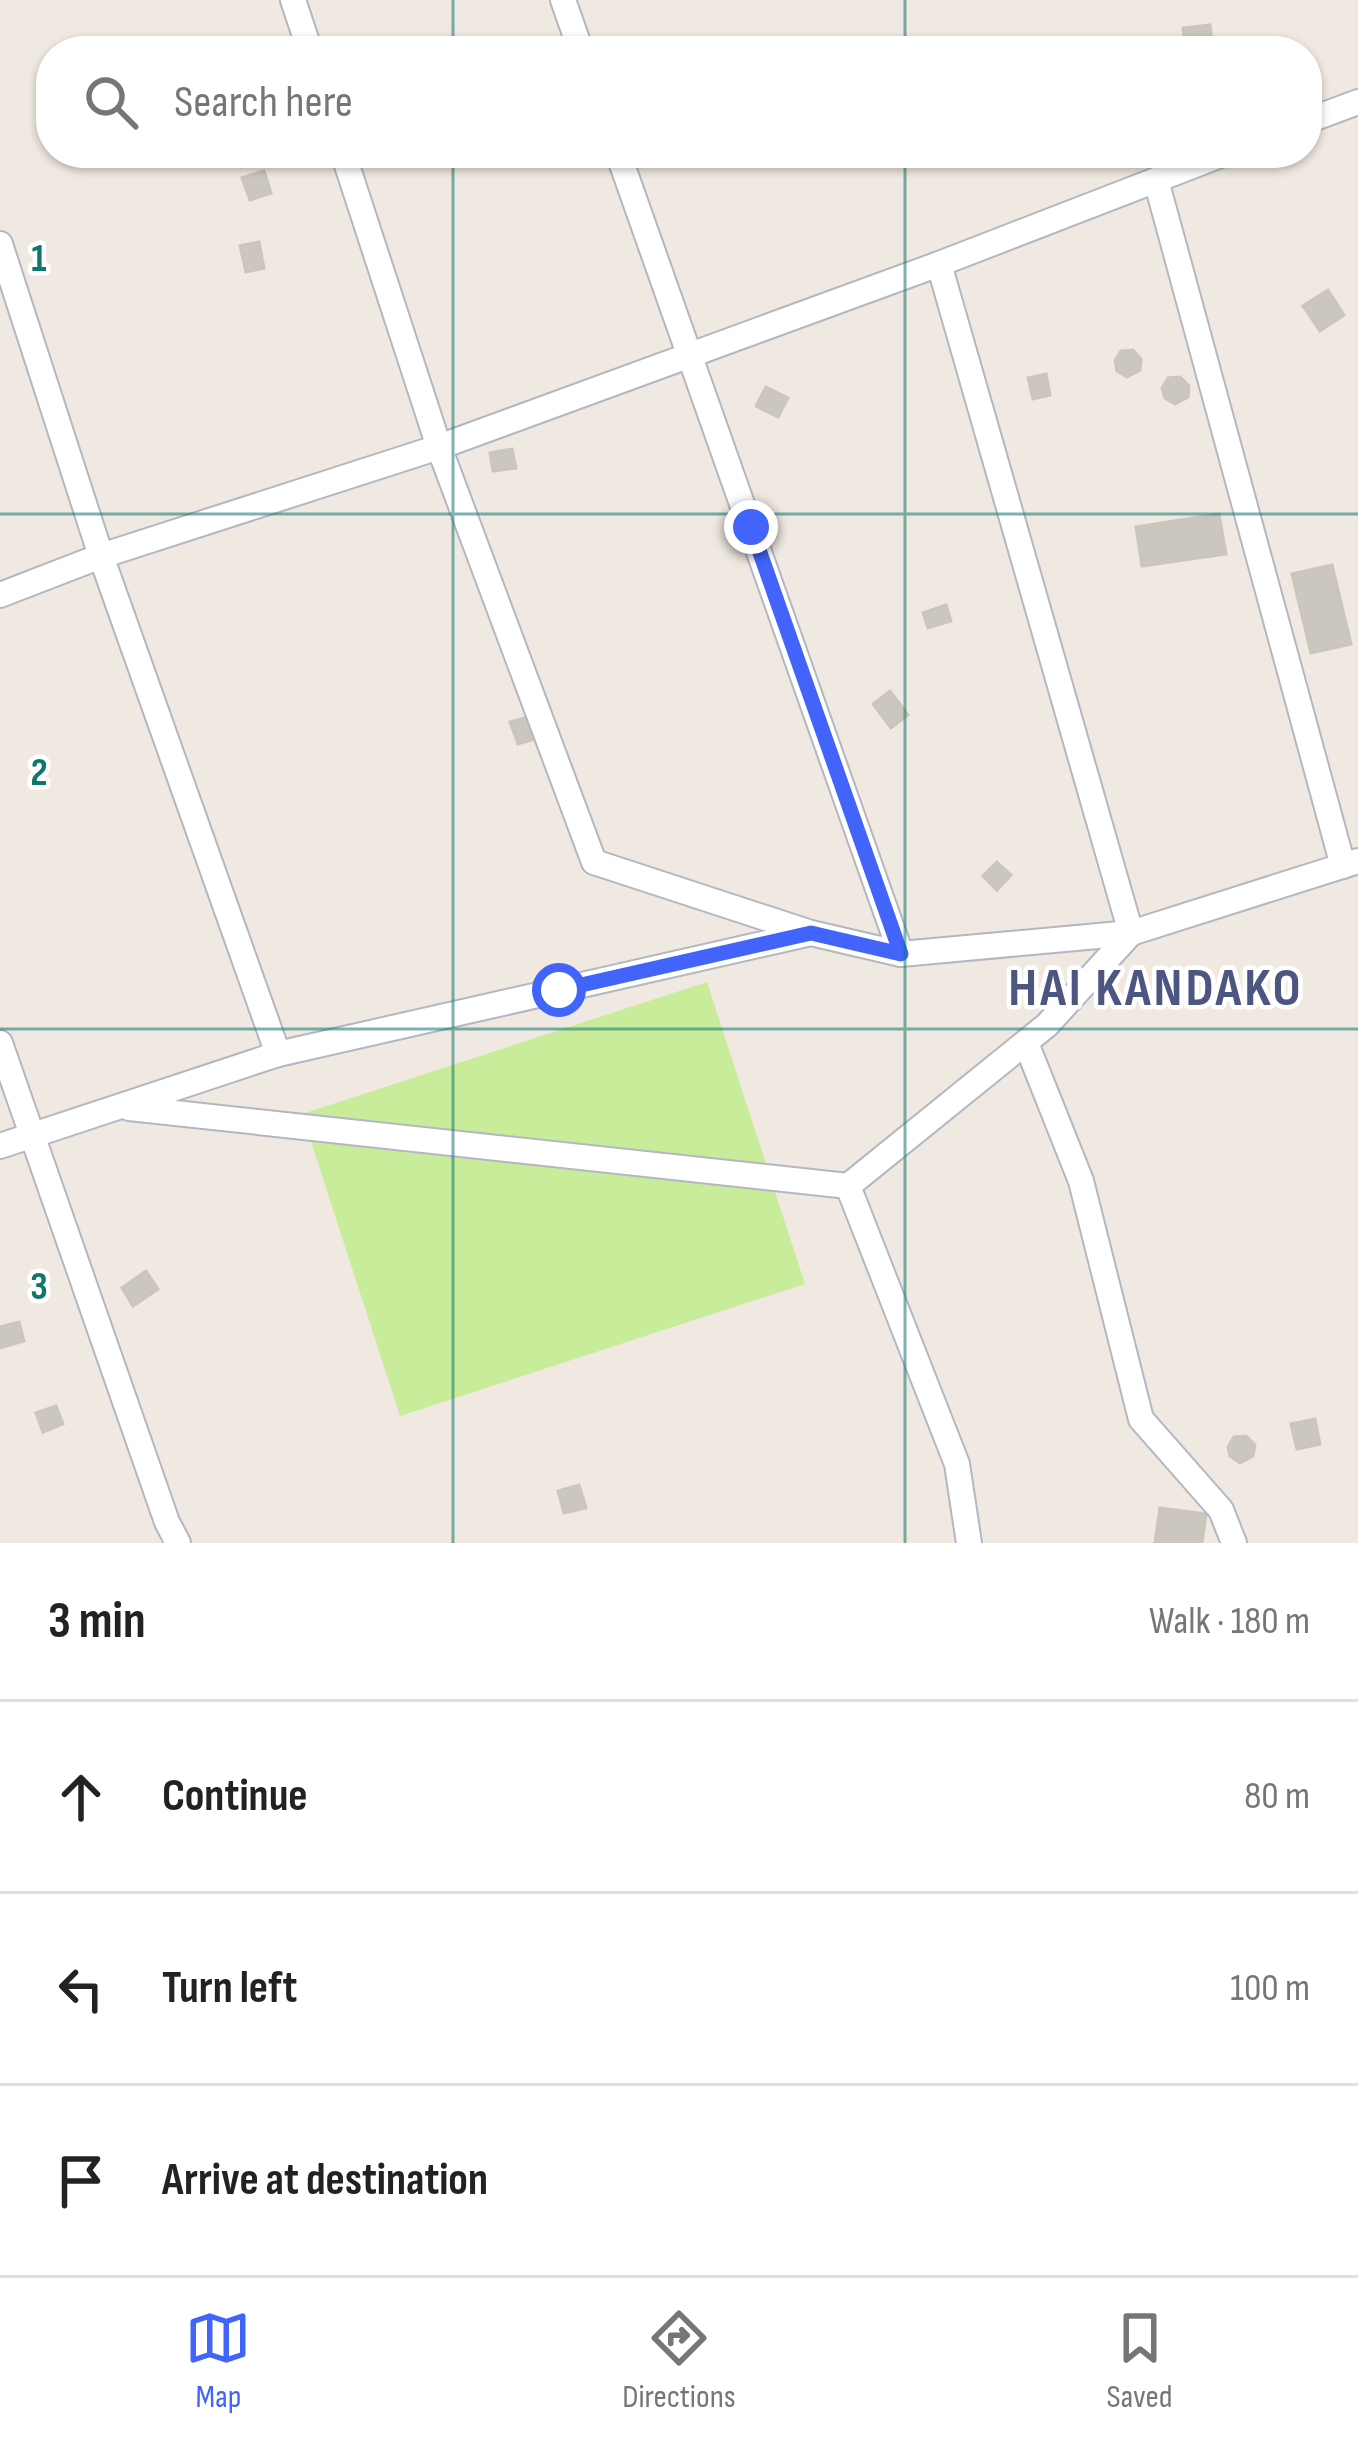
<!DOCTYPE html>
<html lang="en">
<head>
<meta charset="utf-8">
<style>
	:root { --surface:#fff; --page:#f6f6f6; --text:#222; --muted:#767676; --line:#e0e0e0; --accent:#4264fb }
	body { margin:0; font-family:"Sofia Sans Condensed",sans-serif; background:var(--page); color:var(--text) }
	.stop { position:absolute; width:36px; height:36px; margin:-27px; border:9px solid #4264fb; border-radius:50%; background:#fff }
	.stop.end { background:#4264fb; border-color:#fff; box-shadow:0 3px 12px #0008 }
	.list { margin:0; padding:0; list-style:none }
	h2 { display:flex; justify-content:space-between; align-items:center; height:156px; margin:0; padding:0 48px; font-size:51px }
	h2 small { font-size:39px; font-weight:400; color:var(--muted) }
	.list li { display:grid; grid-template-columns:78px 1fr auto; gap:36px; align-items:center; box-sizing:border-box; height:192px; padding:0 48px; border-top:3px solid var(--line) }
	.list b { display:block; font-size:45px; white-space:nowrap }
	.list em { font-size:39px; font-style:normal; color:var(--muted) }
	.icon { flex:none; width:66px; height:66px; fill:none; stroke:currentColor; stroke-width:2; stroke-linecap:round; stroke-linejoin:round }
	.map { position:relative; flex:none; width:1358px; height:1543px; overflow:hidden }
	.search { position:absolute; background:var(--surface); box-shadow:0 3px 9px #0004; left:36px; right:36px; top:36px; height:132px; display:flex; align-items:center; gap:30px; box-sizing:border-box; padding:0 42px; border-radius:48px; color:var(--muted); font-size:45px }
	.sheet { height:732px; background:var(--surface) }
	nav { display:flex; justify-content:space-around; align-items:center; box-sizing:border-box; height:168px; border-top:3px solid var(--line); background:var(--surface); font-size:33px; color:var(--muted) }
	nav a { display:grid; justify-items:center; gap:6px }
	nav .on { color:var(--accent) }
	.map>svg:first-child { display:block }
	.pitch { fill:#c9ec9a }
	.building { fill:#cbc7bf; stroke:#cbc5ba; stroke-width:3 }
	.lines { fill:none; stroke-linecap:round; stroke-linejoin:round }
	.minor-casing { stroke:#b4b7c1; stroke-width:28 }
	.minor { stroke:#fff; stroke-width:24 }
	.route { stroke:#4264fb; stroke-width:15 }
	.grid { fill:none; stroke:#0f766e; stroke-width:3; stroke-opacity:0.55 }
	.labels { text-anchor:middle; stroke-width:9; stroke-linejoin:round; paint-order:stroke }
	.district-label { font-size:54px; font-weight:bold; letter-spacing:3px; fill:#4d5680; stroke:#fff }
	.grid-label { font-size:39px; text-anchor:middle; font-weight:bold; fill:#0f766e; stroke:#fff; stroke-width:9; stroke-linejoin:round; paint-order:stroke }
</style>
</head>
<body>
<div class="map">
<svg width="1358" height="1543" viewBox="0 0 1358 1543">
	<rect width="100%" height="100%" fill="#efe9e1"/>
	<path class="pitch" d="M707,982L805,1284L400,1416L302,1114Z"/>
	<g class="building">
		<path d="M1210,25L1213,50L1186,51L1183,28Z"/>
		<path d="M264,171L271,193L250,200L242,178Z"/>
		<path d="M259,242L264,268L246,272L240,246Z"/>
		<path d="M1328,290L1344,315L1320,331L1303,306Z"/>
		<path d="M1133,350L1141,359L1140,370L1127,377L1117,371L1115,361L1121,351Z"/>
		<path d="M1046,374L1050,395L1033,399L1028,378Z"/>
		<path d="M1180,377L1189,386L1188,397L1175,404L1165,398L1162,388L1168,378Z"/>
		<path d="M766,387L788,398L778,417L756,406Z"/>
		<path d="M512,449L516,468L493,471L490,453Z"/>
		<path d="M1219,514L1226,554L1142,566L1136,527Z"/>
		<path d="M1332,565L1351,644L1311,653L1292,574Z"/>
		<path d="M946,605L951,621L928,628L923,613Z"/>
		<path d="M890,691L908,715L891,728L873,704Z"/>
		<path d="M528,717L535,739L518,744L510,722Z"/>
		<path d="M997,862L1011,875L997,890L983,876Z"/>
		<path d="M146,1271L158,1289L133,1306L122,1288Z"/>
		<path d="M19,1322L24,1341L0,1348V1327Z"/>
		<path d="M56,1406L63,1424L43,1432L36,1413Z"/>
		<path d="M1315,1419L1320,1444L1297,1449L1291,1424Z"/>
		<path d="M1246,1436L1255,1445L1253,1456L1240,1463L1230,1456L1228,1447L1234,1437Z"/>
		<path d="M579,1485L586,1508L564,1513L558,1491Z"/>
		<path d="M1160,1508L1206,1514L1202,1543L1155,1542Z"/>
	</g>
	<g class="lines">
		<g class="minor-casing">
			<g id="minor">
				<path d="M293,0L310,51"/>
				<path d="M563,0L581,51"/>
				<path d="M1307,121L1358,102"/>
				<path d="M343,153L439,447L594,862L808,932"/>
				<path d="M618,153L901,954"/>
				<path d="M1156,180L1343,866"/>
				<path d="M0,244L101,556L278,1054"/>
				<path d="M939,264L1226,153"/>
				<path d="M0,595L101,556L439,447L939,264L1131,933L1047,1025L848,1186"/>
				<path d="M0,1043L167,1522L178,1543"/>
				<path d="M1026,1043L1081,1181L1141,1419L1221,1510L1234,1543"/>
				<path d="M129,1108L848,1186L957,1464L969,1543"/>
				<path d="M0,1146L278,1054L811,933L901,954L1131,933L1358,861"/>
			</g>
		</g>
		<use href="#minor" class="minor"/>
	</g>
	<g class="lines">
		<path class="route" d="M559,990L811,933L901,954L751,527"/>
	</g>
	<path class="grid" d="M453,0V51M905,0V51M453,153V1543M905,153V1543M0,514H1358M0,1029H1358"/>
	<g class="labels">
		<g class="district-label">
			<text x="1156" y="1005">HAI KANDAKO</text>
		</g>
	</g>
	<g class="grid-label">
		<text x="39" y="271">1</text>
		<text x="39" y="785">2</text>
		<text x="39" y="1299">3</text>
	</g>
</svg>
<div class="stop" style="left:559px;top:990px"></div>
<div class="stop end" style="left:751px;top:527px"></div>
<div class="search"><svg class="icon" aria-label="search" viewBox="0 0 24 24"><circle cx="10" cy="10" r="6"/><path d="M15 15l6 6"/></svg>Search here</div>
</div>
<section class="sheet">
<h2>3 min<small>Walk · 180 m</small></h2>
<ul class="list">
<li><svg class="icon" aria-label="ahead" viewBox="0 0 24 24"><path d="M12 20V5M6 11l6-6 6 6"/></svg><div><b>Continue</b></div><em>80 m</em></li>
<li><svg class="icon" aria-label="left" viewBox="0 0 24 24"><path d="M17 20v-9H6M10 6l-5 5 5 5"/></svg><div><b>Turn left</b></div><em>100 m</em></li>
<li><svg class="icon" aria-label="arrive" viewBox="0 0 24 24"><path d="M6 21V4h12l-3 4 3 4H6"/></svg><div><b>Arrive at destination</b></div></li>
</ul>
</section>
<nav>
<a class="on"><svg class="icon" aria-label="map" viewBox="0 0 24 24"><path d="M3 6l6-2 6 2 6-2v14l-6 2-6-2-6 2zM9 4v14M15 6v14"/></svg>Map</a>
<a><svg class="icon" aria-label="directions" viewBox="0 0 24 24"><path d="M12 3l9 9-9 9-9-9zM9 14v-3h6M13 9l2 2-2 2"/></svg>Directions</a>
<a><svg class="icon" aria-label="saved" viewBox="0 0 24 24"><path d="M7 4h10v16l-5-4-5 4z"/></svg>Saved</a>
</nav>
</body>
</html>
